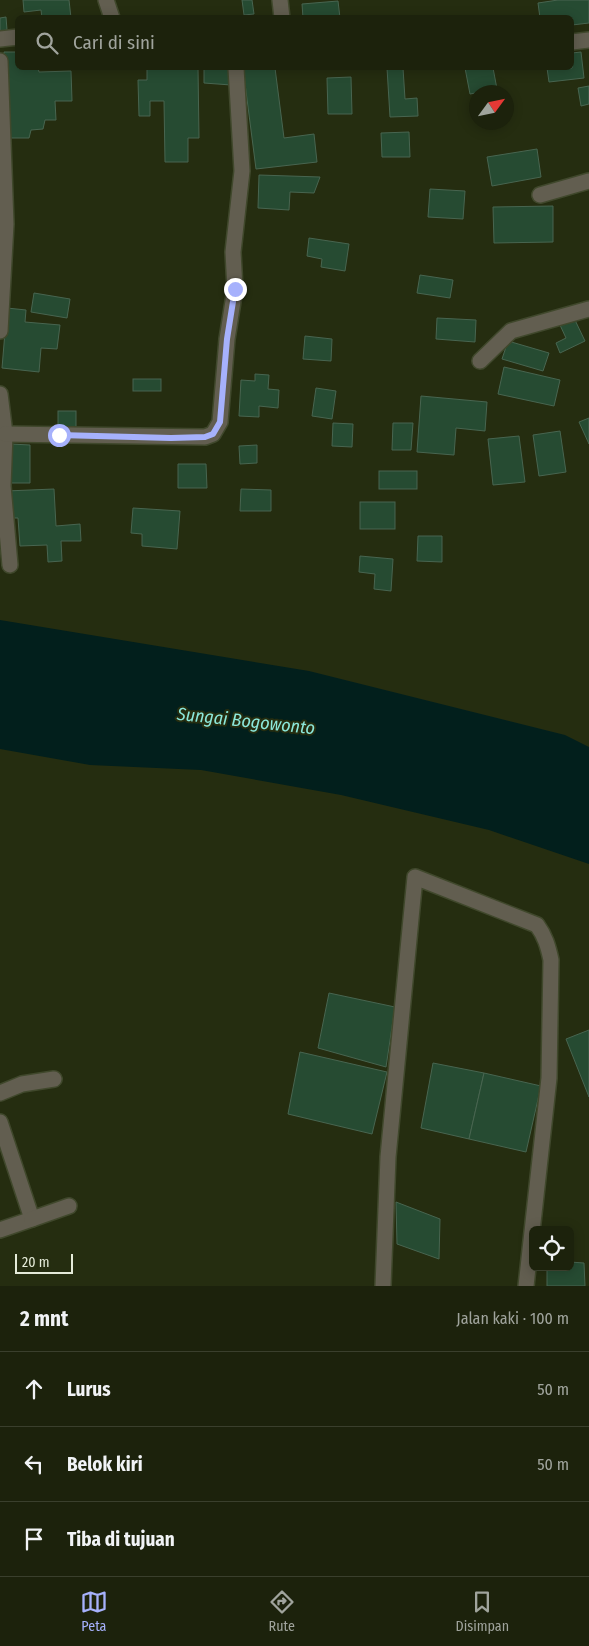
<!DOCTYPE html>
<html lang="id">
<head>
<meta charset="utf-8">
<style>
	:root { --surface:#1c220c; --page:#292f1a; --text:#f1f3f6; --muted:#a0a49d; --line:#3a3f2d; --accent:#a6b1fc }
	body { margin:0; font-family:"Fira Sans Condensed",sans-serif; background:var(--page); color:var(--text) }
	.controls { position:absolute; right:15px; bottom:15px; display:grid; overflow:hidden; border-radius:8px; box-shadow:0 2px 12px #0003 }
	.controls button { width:45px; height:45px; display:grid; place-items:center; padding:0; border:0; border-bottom:1px solid var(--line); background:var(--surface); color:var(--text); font:25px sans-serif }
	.compass { position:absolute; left:469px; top:85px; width:45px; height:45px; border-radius:50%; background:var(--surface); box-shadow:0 2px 12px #0003; rotate:57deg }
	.scale { position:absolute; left:15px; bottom:12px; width:58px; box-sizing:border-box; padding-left:5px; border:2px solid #e5ebd9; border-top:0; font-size:14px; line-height:18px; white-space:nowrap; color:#e5ebd9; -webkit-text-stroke:4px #252d10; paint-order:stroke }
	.stop { position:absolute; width:15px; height:15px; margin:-11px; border:4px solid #a6b1fc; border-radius:50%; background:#fff }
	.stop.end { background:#a6b1fc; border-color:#fff; box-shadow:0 1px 5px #0008 }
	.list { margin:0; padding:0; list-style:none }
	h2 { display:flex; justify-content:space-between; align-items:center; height:65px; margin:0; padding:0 20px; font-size:21px }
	h2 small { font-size:16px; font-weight:400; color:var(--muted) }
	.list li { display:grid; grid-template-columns:32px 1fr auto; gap:15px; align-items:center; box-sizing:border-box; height:75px; padding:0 20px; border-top:1px solid var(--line) }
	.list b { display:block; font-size:19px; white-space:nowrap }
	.list em { font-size:16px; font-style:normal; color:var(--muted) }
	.icon { flex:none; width:28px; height:28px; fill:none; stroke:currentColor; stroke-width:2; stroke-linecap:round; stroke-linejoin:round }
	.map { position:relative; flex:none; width:589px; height:1286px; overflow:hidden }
	.search { position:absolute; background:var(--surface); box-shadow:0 2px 12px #0003; left:15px; right:15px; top:15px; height:55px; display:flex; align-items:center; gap:12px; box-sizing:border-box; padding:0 18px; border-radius:8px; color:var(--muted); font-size:19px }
	.sheet { height:290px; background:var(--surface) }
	nav { display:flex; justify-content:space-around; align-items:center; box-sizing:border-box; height:70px; border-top:1px solid var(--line); background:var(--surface); font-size:14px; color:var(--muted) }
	nav a { display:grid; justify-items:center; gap:2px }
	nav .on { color:var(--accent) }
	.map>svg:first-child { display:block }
	.water { fill:#021f1c }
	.building { fill:#264b32; stroke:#486550 }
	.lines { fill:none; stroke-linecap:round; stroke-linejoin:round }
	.minor-casing { stroke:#40482c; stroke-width:18 }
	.minor { stroke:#625e50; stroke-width:15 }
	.route { stroke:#a6b1fc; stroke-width:6 }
	.labels { text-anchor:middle; stroke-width:4; stroke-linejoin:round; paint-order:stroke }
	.water-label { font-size:18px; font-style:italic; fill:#8ce8db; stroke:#252d10 }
</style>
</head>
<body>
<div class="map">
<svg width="589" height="1286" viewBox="0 0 589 1286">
	<rect width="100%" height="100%" fill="#252d10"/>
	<path class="water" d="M0,620L309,671L565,735L589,747V864L489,830L341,795L201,770L90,765L0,749Z"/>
	<g class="building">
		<path d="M23,0H69L71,18H42L41,10L24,12Z"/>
		<path d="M242,0H252L254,14L244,15Z"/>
		<path d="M558,0H589V23L572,25V18H540L538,3Z"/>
		<path d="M338,1L340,18H303L302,4Z"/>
		<path d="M6,17L7,30L0,31V18Z"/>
		<path d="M4,52H18V68H38L39,72L71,71L72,101H55L56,120H45L43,129L31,130L29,138H4Z"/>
		<path d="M581,52L584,78L549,82L547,68H572V53Z"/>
		<path d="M147,68H198L199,138H188V162H165L164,101H150V116H139L138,80H147Z"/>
		<path d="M204,68H232L231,85L204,83Z"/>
		<path d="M243,68H275L284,138L314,134L317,162L256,169Z"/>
		<path d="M387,68H403L405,99L417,98L418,116L390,117Z"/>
		<path d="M465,68H493L497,89L470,94Z"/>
		<path d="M351,77L352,114H328L327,78Z"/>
		<path d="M589,86V104L581,106L578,88Z"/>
		<path d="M409,132L410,157H382L381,133Z"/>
		<path d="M537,149L541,177L492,186L487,157Z"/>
		<path d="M259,175L320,177L314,193L290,192L289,210L258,208Z"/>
		<path d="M430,189L465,191L463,219L428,217Z"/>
		<path d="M553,206V242L494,243L493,207Z"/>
		<path d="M309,238L349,244L345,271L321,267L322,259L307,256Z"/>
		<path d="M420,275L453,280L450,298L417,293Z"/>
		<path d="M34,293L70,299L67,318L31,312Z"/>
		<path d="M7,308L26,310L25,322L60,325L57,349L41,348L39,372L2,368Z"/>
		<path d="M437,318L476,320L475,342L436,339Z"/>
		<path d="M574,318L585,341L560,353L556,343L566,338L560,325Z"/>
		<path d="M305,336L332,339L331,361L303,359Z"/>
		<path d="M508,341L549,353L543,371L502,359Z"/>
		<path d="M504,367L560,380L554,406L498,394Z"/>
		<path d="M255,374L269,375L268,389L279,390L278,408L259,406V417L239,416L241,380L255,381Z"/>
		<rect x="133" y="379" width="28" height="12"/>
		<path d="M316,388L336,391L332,419L312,416Z"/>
		<path d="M421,396L487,402L485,431L456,428L454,455L417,452Z"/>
		<rect x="58" y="411" width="18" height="20"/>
		<path d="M589,418V444L579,422Z"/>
		<path d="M333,423L353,424L352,447L332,446Z"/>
		<path d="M393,423H413L411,450H392Z"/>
		<path d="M560,431L566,472L539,476L533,435Z"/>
		<path d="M519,436L525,482L493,485L488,439Z"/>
		<path d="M11,444L30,445V483H10Z"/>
		<path d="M257,445V463L240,464L239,446Z"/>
		<path d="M178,464H206L207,488H178Z"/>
		<rect x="379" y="471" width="38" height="18"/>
		<path d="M54,489L56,526L80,524L81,541H61L62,561L48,562L47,545L20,546L18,518H7L6,491Z"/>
		<path d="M241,489L271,490V511H240Z"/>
		<rect x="360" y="502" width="35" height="27"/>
		<path d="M133,508L180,511L177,549L142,546V534L131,533Z"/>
		<path d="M418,536H442V562L417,561Z"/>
		<path d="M360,556L393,559L391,591L374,589L375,574L359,572Z"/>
		<path d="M329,993L395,1007L386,1067L318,1048Z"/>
		<path d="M589,1030V1097L566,1039Z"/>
		<path d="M300,1052L387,1072L372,1134L288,1114Z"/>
		<path d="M433,1063L484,1073L469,1139L421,1128Z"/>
		<path d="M484,1073L541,1086L526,1152L469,1139Z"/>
		<path d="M396,1202L440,1219L439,1259L397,1244Z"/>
		<path d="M570,1262L584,1263L585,1286H547V1267H570Z"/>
	</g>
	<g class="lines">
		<g class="minor-casing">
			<g id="minor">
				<path d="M106,0L112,18"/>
				<path d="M280,0L282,18"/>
				<path d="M0,39L18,37"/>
				<path d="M572,42L589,40"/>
				<path d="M0,61L6,224L0,331"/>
				<path d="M540,195L589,181"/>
				<path d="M480,361L511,331L589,309"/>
				<path d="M0,394L5,434L3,486L10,565"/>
				<path d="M5,434L205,437L213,434L220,422L227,339L235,289L233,252L242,171L236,68"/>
				<path d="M0,1093L22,1084L54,1079"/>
				<path d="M0,1122L32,1219L0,1230"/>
				<path d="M32,1219L69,1206"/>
				<path d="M383,1286L388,1157L415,877L537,925C545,936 548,946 551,960L549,1078L526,1286"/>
			</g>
		</g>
		<use href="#minor" class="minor"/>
	</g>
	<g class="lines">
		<path class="route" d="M59,435L171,438L205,437L213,434L220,422L227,339L235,289"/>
	</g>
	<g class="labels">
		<g class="water-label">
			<text transform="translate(246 721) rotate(6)" y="6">Sungai Bogowonto</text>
		</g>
	</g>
</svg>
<div class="controls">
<button><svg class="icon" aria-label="locate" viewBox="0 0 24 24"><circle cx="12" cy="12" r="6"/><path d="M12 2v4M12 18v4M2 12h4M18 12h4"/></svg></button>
</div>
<svg class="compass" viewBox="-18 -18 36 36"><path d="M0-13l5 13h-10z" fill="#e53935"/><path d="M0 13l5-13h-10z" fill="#a0a49d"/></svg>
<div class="scale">20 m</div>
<div class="stop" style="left:59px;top:435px"></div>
<div class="stop end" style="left:235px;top:289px"></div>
<div class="search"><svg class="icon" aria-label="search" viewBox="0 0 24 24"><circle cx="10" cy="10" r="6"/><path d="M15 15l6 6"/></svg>Cari di sini</div>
</div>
<section class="sheet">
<h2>2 mnt<small>Jalan kaki · 100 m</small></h2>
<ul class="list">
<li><svg class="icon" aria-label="ahead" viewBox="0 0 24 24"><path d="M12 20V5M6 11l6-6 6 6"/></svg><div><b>Lurus</b></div><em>50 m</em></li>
<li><svg class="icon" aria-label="left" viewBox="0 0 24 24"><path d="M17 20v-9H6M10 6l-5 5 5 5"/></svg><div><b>Belok kiri</b></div><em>50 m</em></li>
<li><svg class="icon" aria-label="arrive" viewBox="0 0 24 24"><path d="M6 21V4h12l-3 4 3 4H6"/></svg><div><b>Tiba di tujuan</b></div></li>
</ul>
</section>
<nav>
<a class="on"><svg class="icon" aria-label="map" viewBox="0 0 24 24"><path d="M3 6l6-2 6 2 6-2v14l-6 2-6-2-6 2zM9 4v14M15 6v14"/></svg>Peta</a>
<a><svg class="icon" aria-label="directions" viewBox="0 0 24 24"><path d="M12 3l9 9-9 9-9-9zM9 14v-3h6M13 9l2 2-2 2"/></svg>Rute</a>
<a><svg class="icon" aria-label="saved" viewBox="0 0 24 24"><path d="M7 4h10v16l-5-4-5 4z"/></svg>Disimpan</a>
</nav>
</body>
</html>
